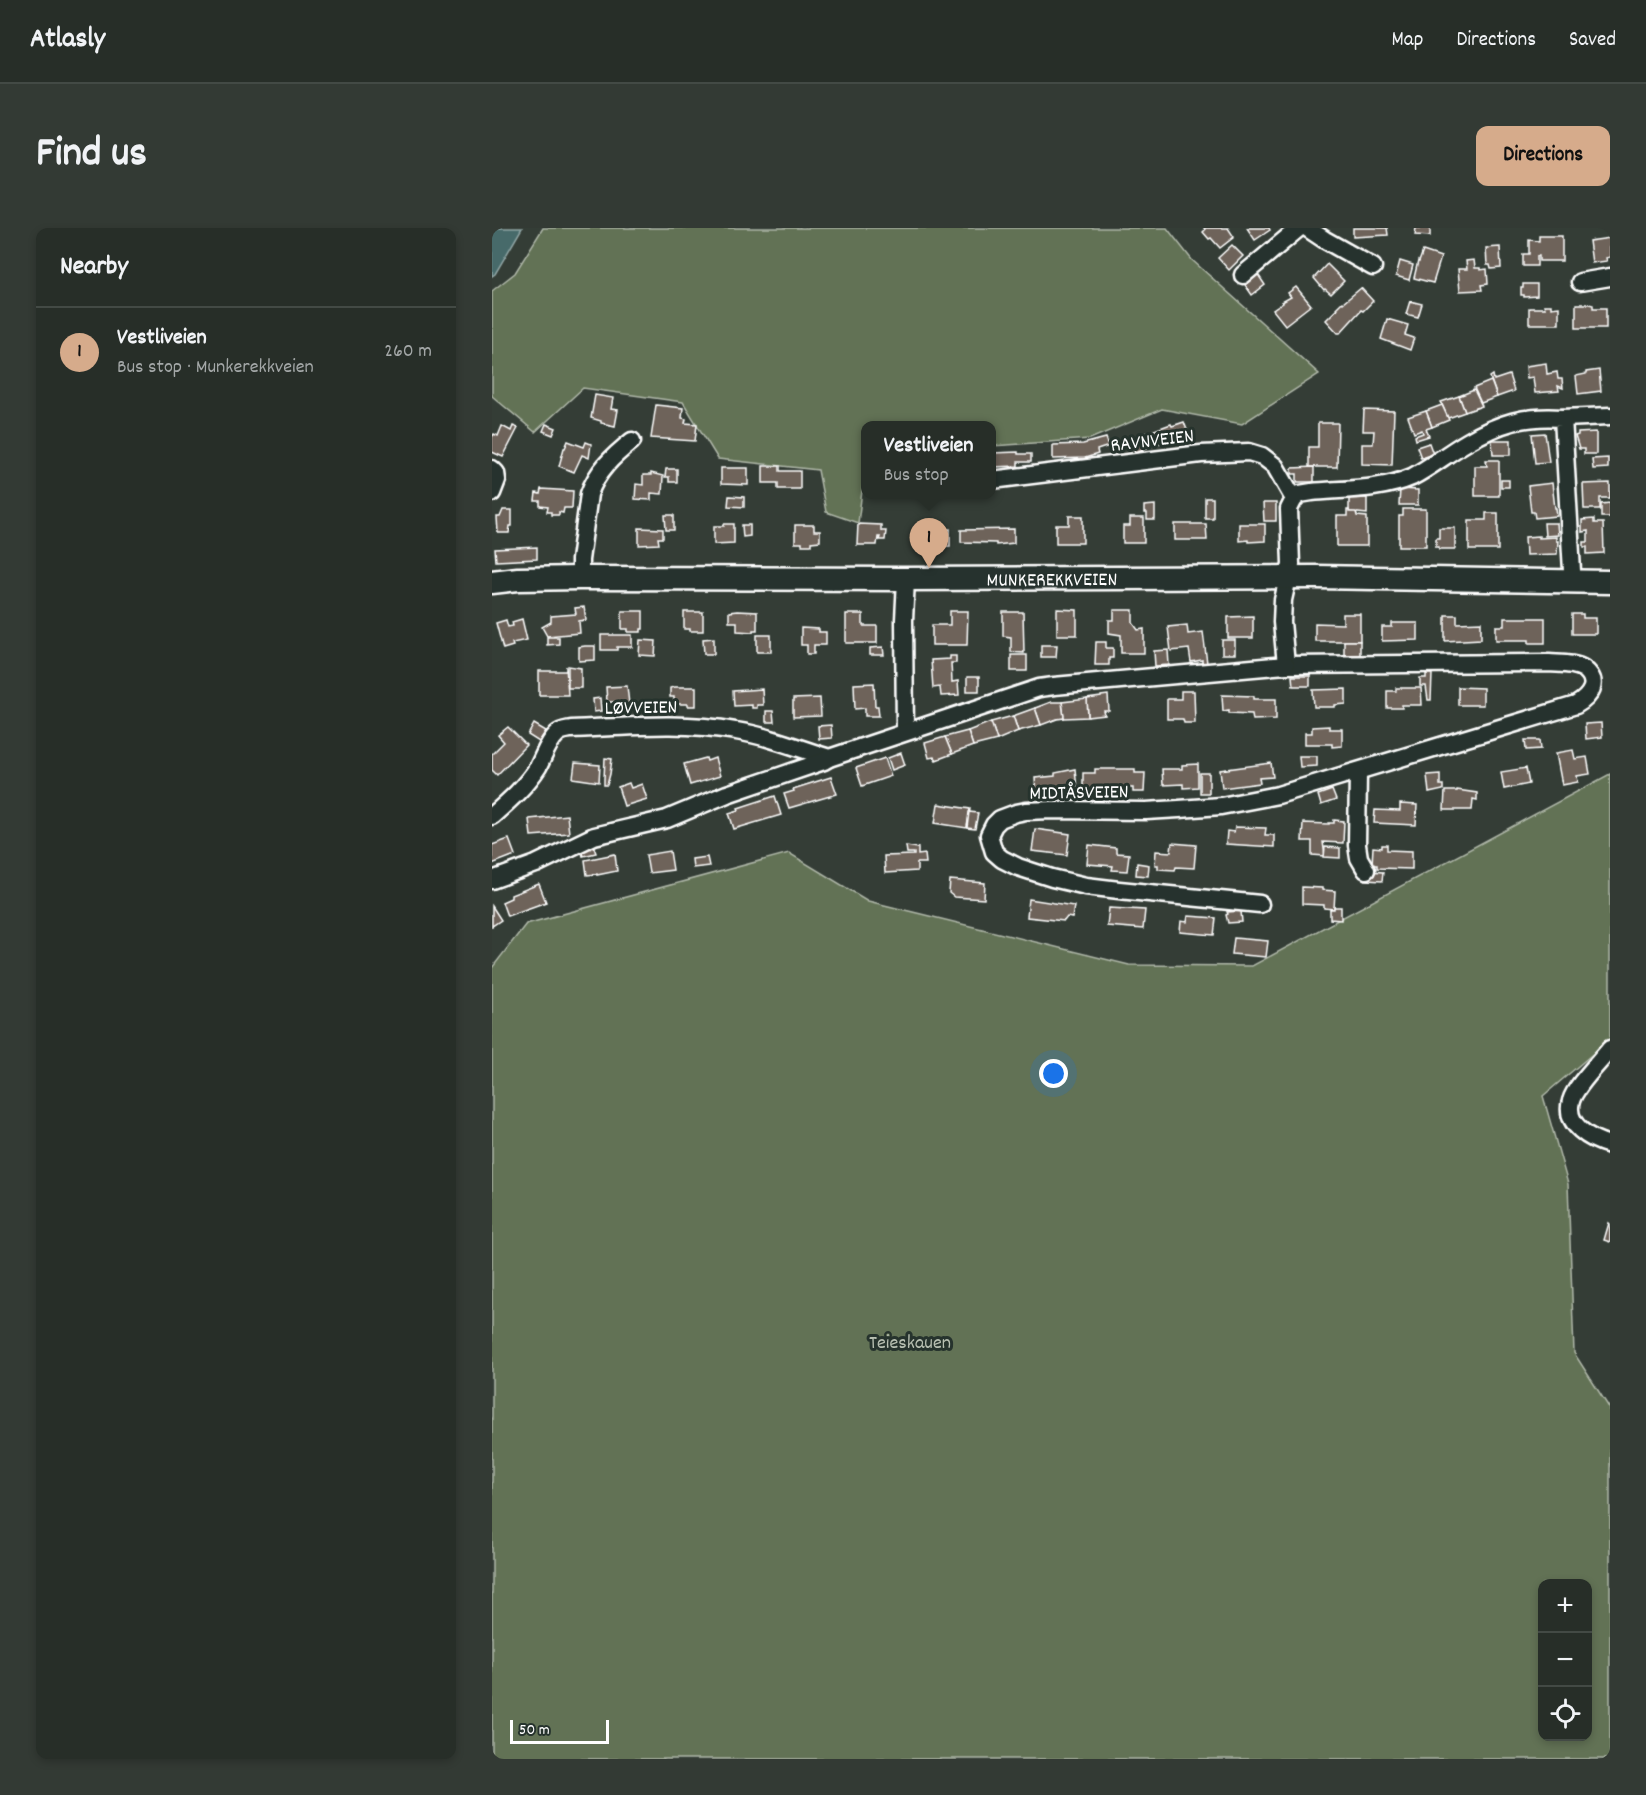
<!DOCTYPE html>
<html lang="en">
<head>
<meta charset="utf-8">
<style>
	:root { --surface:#272e28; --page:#333a34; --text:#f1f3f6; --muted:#a4a8a8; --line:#434a45; --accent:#d6ab8b }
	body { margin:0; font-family:Dekko,sans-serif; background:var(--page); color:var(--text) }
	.controls { position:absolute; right:18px; bottom:18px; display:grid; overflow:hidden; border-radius:12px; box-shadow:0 3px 9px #0003 }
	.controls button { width:54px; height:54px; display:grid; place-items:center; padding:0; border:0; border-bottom:2px solid var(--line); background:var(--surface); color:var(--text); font:30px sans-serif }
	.scale { position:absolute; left:18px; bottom:15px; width:99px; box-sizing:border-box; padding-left:6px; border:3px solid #fff; border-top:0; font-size:16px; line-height:21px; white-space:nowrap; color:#fff; -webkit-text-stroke:4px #26332d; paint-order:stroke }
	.you { position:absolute; left:562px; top:846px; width:21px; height:21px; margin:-15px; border:4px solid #fff; border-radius:50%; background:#1a73e8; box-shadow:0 0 0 9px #1a73e833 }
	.badge { display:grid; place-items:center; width:39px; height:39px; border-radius:50%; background:var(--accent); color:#111; font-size:20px; font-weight:700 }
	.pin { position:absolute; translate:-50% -50px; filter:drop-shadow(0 2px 3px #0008) }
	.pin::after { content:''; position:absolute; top:32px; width:21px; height:18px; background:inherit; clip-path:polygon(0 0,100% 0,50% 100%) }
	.popup { position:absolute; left:369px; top:193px; width:135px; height:78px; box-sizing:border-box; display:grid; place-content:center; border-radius:12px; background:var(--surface); filter:drop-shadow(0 2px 4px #0005); font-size:20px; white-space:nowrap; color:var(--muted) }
	.popup b { font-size:22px; color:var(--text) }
	.popup::after { content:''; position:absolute; left:50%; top:100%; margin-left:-12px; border:12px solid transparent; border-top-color:var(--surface) }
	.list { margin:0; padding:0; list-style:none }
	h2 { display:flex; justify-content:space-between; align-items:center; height:78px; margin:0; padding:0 24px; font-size:26px }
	h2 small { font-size:20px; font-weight:400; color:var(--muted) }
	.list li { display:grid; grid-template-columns:39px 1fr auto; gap:18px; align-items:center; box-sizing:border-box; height:90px; padding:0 24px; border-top:2px solid var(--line) }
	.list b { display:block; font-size:22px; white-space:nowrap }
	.list p { margin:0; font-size:20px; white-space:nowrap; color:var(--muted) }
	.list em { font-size:20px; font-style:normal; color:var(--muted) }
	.icon { flex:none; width:33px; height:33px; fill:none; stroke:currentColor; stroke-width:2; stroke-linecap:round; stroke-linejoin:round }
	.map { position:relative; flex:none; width:1118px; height:1531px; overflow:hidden; border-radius:12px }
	header { display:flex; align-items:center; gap:36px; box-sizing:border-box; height:84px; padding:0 30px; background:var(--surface); border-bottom:2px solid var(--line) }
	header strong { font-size:28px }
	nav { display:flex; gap:33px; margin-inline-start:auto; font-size:21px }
	.intro { display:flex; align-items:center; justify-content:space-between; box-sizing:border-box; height:144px; padding:0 36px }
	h1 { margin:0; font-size:42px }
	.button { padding:15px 27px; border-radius:12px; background:var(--accent); color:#111; font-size:21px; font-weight:700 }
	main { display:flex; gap:36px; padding:0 36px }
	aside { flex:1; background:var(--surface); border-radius:12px; box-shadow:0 3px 9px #0003 }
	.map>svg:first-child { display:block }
	.green { fill:#627254; stroke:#b0b8aa; stroke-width:1.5; fill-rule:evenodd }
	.water { fill:#476b6a; stroke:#91a6a6; stroke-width:1.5 }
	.building { fill:#6e635a; stroke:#fff; stroke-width:1.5 }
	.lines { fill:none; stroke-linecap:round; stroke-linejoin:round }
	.minor-casing { stroke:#fff; stroke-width:21 }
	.secondary-casing { stroke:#fff; stroke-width:27 }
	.minor { stroke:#26332d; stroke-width:16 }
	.secondary { stroke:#26332d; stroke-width:22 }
	.labels { text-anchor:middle; stroke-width:6; stroke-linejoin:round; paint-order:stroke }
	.street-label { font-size:20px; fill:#fff; stroke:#26332d }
	.park-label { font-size:20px; fill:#b8c0b2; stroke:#26332d }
</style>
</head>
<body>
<header>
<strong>Atlasly</strong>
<nav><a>Map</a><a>Directions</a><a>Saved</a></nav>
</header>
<div class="intro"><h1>Find us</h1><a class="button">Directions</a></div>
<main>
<aside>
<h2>Nearby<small></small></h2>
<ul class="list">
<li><span class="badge">1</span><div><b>Vestliveien</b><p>Bus stop · Munkerekkveien</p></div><em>260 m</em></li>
</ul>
</aside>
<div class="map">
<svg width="1118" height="1531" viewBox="0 0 1118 1531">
	<rect width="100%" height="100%" fill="#343d36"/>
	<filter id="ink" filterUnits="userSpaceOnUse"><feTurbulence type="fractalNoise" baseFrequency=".0167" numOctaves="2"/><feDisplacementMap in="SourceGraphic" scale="12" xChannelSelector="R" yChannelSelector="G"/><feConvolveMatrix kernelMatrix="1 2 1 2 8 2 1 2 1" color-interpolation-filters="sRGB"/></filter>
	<g filter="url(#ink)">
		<g class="green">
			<path d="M51,0H675L700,32L827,146L750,196L670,181L598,211L500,218V198H374V230L366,295L334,284L326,242L226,231L191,174L91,160L43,204L0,168V63L23,45Z"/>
			<path d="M1118,546V811L1051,868L1076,956L1082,1125L1118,1181V1531H0V740L34,696L297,625L376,673L637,737L760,738ZM1050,1356H1096V1508H1050Z"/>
		</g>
		<path class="water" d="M0,0H30L3,46L0,48Z"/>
		<g class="building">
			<path d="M712,0H736L742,9L728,20L719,10L717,11L711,4L713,2Z"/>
			<path d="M755,0H777L778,2L763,12Z"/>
			<path d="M861,0H895L896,7L861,9Z"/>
			<path d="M924,0H938V8L923,7Z"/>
			<path d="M1047,8H1070V33H1047V28H1045V38H1031V26H1037V12L1047,13Z"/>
			<path d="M1118,10V29L1114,30L1115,33L1100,35L1097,13Z"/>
			<path d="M740,17L751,28L737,42L726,30Z"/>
			<path d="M1008,19L1009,40L999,41L998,37H995L994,20Z"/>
			<path d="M931,23L949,29L941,55L922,50L926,33L927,34Z"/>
			<path d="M982,32L983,40H988V42L995,41L996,56L989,57L990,62L968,63L966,41H975L974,33Z"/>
			<path d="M908,33L921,37L917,52L904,48Z"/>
			<path d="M835,36L852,53L839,66L833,61L832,62L822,50Z"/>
			<path d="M765,45L773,57L760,67L751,54Z"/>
			<path d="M1031,56H1045V68L1032,69V67H1029V60H1031Z"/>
			<path d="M804,59L819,77L793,97L781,82L791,75L790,74L799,69L796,65Z"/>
			<path d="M869,60L881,73L871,83L869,82L848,105H846L834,92L845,81L844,80L850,74L851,75Z"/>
			<path d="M918,73L930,76L926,89L914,86Z"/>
			<path d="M1084,76H1097L1101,77V80H1114V100H1084Z"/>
			<path d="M1052,77H1059V80L1067,79V96H1037V80H1053Z"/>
			<path d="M895,91L916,97L913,107L922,110L918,122L889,111Z"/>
			<path d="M1054,135L1055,146L1065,144L1066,151H1070L1071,160L1066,158L1067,163L1043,165L1041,149L1035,150L1034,138Z"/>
			<path d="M1107,142L1109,163L1086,166L1084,148L1094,146V144Z"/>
			<path d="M1001,147L1002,152L1017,147L1022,163L1005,169L998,149Z"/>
			<path d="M999,153L1005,169L989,175L982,160Z"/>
			<path d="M982,162L990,178L973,184L967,168Z"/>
			<path d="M103,167L121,170L119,181L126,182L123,198L109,195V193L99,190Z"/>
			<path d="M967,168L973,184L956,190L949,174Z"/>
			<path d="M164,177L191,180L190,190L194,191L193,195L205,196L203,213L159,210Z"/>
			<path d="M950,177L957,192L940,199L934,183Z"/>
			<path d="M872,182L902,183L900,237L870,236V216H881L882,203H871Z"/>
			<path d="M934,183L940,199L934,201L937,208L924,212L923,208L931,205L930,202L922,205L916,189Z"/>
			<path d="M692,194L695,202L682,206L684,209L643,224L638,211L679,196L680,198Z"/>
			<path d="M826,195H846L845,239H817V219H826Z"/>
			<path d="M54,196L64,200L61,207L51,203Z"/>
			<path d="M10,198L19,203L21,198L26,200L11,229L0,224V209L2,206L6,208Z"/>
			<path d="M1104,204V226H1092V221H1087L1083,208L1086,207V205Z"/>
			<path d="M1053,205L1057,234L1043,235L1040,206Z"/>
			<path d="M614,210L617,218L605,222L606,226L593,230L561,231V217L591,216Z"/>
			<path d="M1000,212H1019V227H1001Z"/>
			<path d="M76,213L92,219L94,214L99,216L97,230L90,227L82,244L67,238L72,220H73Z"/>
			<path d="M937,215L941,226L929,230L925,219Z"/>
			<path d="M526,224V226H539V234H526V238L500,239V225Z"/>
			<path d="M1116,230V240L1101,241L1100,231Z"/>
			<path d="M994,232H1007V268H983V238H995Z"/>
			<path d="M271,238H288V243H308V261H286V255H271Z"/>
			<path d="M822,239V254H805V246H800V240Z"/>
			<path d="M229,240H256V257L229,256Z"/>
			<path d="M174,241H185V254H177V249H173Z"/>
			<path d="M159,245L171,248L170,266L159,265V272L143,271L144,256L151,257V247H159Z"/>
			<rect x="1009" y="252" width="8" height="7"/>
			<path d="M1060,255L1063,280H1064L1065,288L1043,290L1042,284H1039L1036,258Z"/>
			<path d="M1118,255V270H1108V281H1092L1091,256Z"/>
			<path d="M49,261L81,263L80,280H72L71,285L67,284V287H59V284H55L56,279L48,278V273H43L44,265L48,266Z"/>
			<path d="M908,261L926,262V277H907Z"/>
			<path d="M237,268L252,269V279L236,278Z"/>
			<rect x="713" y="270" width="8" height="20"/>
			<path d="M857,270H875V286L857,284Z"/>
			<path d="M771,275H784V293H772Z"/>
			<path d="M1118,275V289H1109V276Z"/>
			<path d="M663,277V292H655V285H652V278Z"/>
			<path d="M911,281H934V318H907V288H911Z"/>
			<path d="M11,282H20V298H18L17,305H6L5,289H8Z"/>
			<path d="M855,282H857V284H864L865,288L875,289V318H845V288H855Z"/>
			<path d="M994,285H1006V322H977V292H994Z"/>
			<path d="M173,287H182V302H174Z"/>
			<path d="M577,288H591V315H564V297H577Z"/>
			<path d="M638,290H652V315H631V298H638Z"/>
			<path d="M1102,291V295H1111L1112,325L1095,326V319H1092V314H1096V303L1090,304V292Z"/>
			<path d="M1052,295H1065L1066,307L1053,308Z"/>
			<path d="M232,296H242V315L222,316V298H232Z"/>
			<path d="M366,296L389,297V303H394L393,312H387L388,309H386L385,317H365Z"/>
			<path d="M683,296H714L715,312H683Z"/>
			<path d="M747,296H773V313L756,314V312L747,313Z"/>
			<path d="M250,297H258V308L251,309Z"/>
			<path d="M303,297H322V303H328V313L319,314V317H310V315H303Z"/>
			<path d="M147,300L171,301V310H166L167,316L147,317Z"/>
			<path d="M947,300H963V321H947V319H944V310H947Z"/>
			<path d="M458,301V318L424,319V302Z"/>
			<path d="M522,301V315L504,317V315L469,314V302Z"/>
			<path d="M1047,308V310L1064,309V313H1066L1065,326L1034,327L1033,309Z"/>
			<path d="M45,319V331L4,333L3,321Z"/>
			<path d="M92,379L94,392L87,393L88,405L55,408L50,399L59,394V388L84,386L83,380Z"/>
			<path d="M565,381L585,382V407H565Z"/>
			<path d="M622,382H641V395L646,402L652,401V425H629V407L617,405V392H622Z"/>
			<path d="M130,383H151V401H149V404H136V401H130Z"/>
			<path d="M245,383L265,384V402H261V404L245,403V394H237V384Z"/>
			<path d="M458,383H476L475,417H440V397H458Z"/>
			<path d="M192,384H211V403H198V401H192Z"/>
			<path d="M511,384H531L532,425L519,424V409L511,408Z"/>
			<path d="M354,386H371V398H385V415H354Z"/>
			<path d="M851,386H868V413H823V395L851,396Z"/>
			<path d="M1080,386H1091V390H1104V406H1080Z"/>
			<path d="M953,387H965V395L989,394V411L953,413Z"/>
			<path d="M761,388V410H736V389Z"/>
			<path d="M1012,390H1053V415H1037V412H1004V398H1012Z"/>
			<path d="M30,391L35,412L20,415L21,418L11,421L4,395L14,392L16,399L21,398L20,394Z"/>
			<path d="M900,395H926V412L890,413V399H900Z"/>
			<path d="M695,397L696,406L711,404L715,435H710V432L699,434L697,421L679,423L676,399Z"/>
			<path d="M309,400L327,401V404H334V417H322V426H315V417H309Z"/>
			<path d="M109,407H140V419H125V422H109Z"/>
			<rect x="265" y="407" width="14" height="17"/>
			<path d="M55,409H67V416L55,417Z"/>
			<path d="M222,410V426H212L211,411Z"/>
			<path d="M148,412L164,413L163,428L147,427Z"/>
			<rect x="730" y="412" width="13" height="14"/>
			<rect x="852" y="413" width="16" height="16"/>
			<path d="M604,414H614V420H621V430H617V437H603Z"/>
			<path d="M549,417H565L564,429H549Z"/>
			<path d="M93,418H103V432L87,433V419Z"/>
			<path d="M391,419L392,427H378V420Z"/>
			<path d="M676,422L677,437L663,438L662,423Z"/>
			<rect x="519" y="427" width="16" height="16"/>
			<path d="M458,428H464V435H459L460,454L466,453L467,467L449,468L448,459L441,460L439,432L458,431Z"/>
			<path d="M74,438L76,467H47V443H74Z"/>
			<path d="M76,438L89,440V460H76Z"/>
			<path d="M934,446H940L939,472H936L934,458H928V450H934Z"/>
			<path d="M800,448H818V458H801Z"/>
			<rect x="475" y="449" width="12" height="14"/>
			<path d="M382,455L383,478H386L387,488H373V480L363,481L362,456Z"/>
			<path d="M135,458L137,476L122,477V474H115L114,459Z"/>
			<path d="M182,459H204V478H196V476H182V469H178V460Z"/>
			<path d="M966,459L991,460V477H966Z"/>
			<path d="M904,460H929L930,477H910V480H895V463H904Z"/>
			<path d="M270,461L271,477H265V480H260V477L242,478L241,463Z"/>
			<path d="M854,461V476L843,477V479H822L821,462Z"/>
			<path d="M689,463H702L703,495H692L691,491H675V471H689Z"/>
			<path d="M616,467L617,483H612L613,487L596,489L595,471L609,469V468Z"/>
			<path d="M730,467L762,468V471H784V491L761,492L760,486L737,485V482L731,483Z"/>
			<path d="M108,470L109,483L102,484L101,471Z"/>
			<path d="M328,470L329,488L301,489V471Z"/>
			<path d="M595,471L596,489L572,490L570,474Z"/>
			<path d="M559,474H570L572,490L565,491L549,497L543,480Z"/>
			<path d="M543,480L549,497L526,503L521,488Z"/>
			<path d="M274,483H281L282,494H274Z"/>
			<path d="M521,488L526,503L505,512L499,494Z"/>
			<path d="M499,494L505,512L481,518L476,503Z"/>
			<path d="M1109,495L1110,509L1094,511L1093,496Z"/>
			<path d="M42,496L54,503L47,514L36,507Z"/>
			<path d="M339,497L340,510L327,511L326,498Z"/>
			<path d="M837,498V501H850V518L840,519V516H813V505H820V499Z"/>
			<path d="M16,499L34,517L5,547L0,542V526L12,514L6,507Z"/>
			<path d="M476,503L481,518L460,526L453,509Z"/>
			<path d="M453,509L460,526L444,532L442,529L437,530L433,515Z"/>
			<path d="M1033,512H1048L1049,521L1034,522Z"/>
			<path d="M1081,522L1083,531L1095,529L1098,546L1085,548L1086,554L1070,557L1064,525Z"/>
			<path d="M409,525L413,537L400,542L396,530Z"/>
			<path d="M807,528H825V538L808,539Z"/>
			<path d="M113,530L120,531L118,546L115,557H112V551Z"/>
			<path d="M214,530L215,533L223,530L228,548L198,557L192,536Z"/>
			<path d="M393,530L399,548L370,558L364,540Z"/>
			<path d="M83,535L108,537L107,554L81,550Z"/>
			<path d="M779,535L781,549L767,550L768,555L730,560L728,542Z"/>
			<path d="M706,536V559L691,560V556L671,557L670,541H690V537Z"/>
			<path d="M1034,540L1037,556L1012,561L1009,544Z"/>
			<path d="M583,541L585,561H578V564L565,565L564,561L544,563L543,550L563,548V545Z"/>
			<path d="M603,541H643V545H653L652,564H641V560H604V567H591V545H603Z"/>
			<rect x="708" y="545" width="9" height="20"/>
			<path d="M948,546V557H951V562L937,565L935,547Z"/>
			<path d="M339,549L345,566L297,580L292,566L302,563L301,561Z"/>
			<path d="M137,555L139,560L150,556L155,571L132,578L126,559Z"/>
			<path d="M840,562L844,572L829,577L826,567Z"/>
			<path d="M965,562L985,565V572L981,571L980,582H952L953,563H965Z"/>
			<path d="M283,568L289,587L242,601L237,585L247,582L246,580Z"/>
			<path d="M446,576L478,581L475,600L443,595Z"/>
			<path d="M908,576L925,577L924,597L882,595L883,582L908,583Z"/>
			<path d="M477,584L486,585L483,601L475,600Z"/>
			<path d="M75,587L77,605L39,608L37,591Z"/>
			<path d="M842,592L852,593L851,615L831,614L833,628L820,627V613H810L811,595L837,596V595H842Z"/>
			<path d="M743,599L774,600L773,607H782V619L734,616L735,603L742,604Z"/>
			<path d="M543,601L578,606L575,627L540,623Z"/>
			<path d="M17,611L23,627L0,636V617Z"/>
			<path d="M680,615L704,617L702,640L684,639L683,642L666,641V637H663L664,623L679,624Z"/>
			<path d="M101,617L104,625L91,628L89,621Z"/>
			<path d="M597,617L624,620V625L637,626L635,643L620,642L621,638L595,636Z"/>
			<path d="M890,617H895V622L920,623V641L885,640V637H880L881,619L890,620Z"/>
			<path d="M414,618L426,620V627L433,626L434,635H425V643L393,645L392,628L422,627V625H415Z"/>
			<path d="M833,619L848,620V630L832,629Z"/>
			<path d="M178,623L181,642L157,645L154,627Z"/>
			<path d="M123,626L125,643L105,647V646L95,647L93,632Z"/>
			<path d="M215,629L217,638L201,640L200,631Z"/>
			<path d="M645,635L657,637L656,648L644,647Z"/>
			<path d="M875,643L891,644L890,653L874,652Z"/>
			<path d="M458,652L493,655L492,671L462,669L457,665Z"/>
			<path d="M47,656L54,674L15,688L10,674L19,670V667Z"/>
			<path d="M810,659L830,660V662L843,663L842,681L832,680V677L810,676Z"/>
			<path d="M537,671L582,678L580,690L575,689L572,693L535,689Z"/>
			<path d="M0,678L9,692L0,698Z"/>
			<path d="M842,679H849V692L838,691V681H842Z"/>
			<path d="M617,680L653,682L651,701L615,698Z"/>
			<path d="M749,683L750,694L736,695L734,687L736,686L735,684Z"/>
			<path d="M696,688L724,690L722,707L688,704L689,693L695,694Z"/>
			<path d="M742,710L776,713L774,729L740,726Z"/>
			<path d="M1117,995L1118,996V1014L1112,1012Z"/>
		</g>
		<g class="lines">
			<g class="minor-casing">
				<g id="minor">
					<path d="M815,0L833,12L881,39"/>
					<path d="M751,47L807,0"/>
					<path d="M1088,54L1118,49"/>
					<path d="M1071,190L1118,188"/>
					<path d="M0,241L4,245L5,252L0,265"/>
					<path d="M500,252L709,226L757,224L770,228L783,238L802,271L797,281L799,336L791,372L790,394L794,437L1057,435C1068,436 1083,435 1092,441C1109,454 1098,469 1084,477L786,567L729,578L687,581L654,583L559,582L534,583L524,585L508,591L502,597L497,607L502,624L510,631L526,639L560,650L594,658L627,662L768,676"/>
					<path d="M802,271L808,266L820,264C852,261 890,262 920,249C939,239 956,225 975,214C1007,195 1033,187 1071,190L1080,343L1079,353"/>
					<path d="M88,350V332L97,266C105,243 121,228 140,213"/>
					<path d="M413,504L412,392L414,351"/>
					<path d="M866,544L865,617L867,630L874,642"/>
					<path d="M0,588C17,573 34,558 46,539C52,528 56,514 65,506C69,502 74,502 79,501C133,499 190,493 244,503C276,508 306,520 337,530"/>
					<path d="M0,652L44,636L102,608L175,591L235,566L332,533L337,530L547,460L562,458L794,437"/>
					<path d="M1118,821C1108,834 1083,858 1079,873C1072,897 1099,912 1118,917"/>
				</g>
			</g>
			<g class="secondary-casing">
				<g id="secondary">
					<path id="s1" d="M0,354L26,351L88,350L411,351L824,349L1118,354"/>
				</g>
			</g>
			<use href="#minor" class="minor"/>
			<use href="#secondary" class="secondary"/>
		</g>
	</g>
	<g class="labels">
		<g class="street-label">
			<text transform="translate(660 211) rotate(-7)" y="7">RAVNVEIEN</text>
			<text dy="7" stroke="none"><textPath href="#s1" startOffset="560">MUNKEREKKVEIEN</textPath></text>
			<text transform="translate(149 478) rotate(-1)" y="7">LØVVEIEN</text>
			<text transform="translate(587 563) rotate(-1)" y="7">MIDTÅSVEIEN</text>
		</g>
		<g class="park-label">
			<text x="418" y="1120">Teieskauen</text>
		</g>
	</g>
</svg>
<div class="controls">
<button>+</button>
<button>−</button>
<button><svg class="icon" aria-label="locate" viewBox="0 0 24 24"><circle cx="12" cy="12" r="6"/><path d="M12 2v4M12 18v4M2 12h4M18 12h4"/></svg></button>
</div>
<div class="scale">50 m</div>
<div class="you"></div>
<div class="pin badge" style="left:437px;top:340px">1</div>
<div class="popup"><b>Vestliveien</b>Bus stop</div>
</div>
</main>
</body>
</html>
